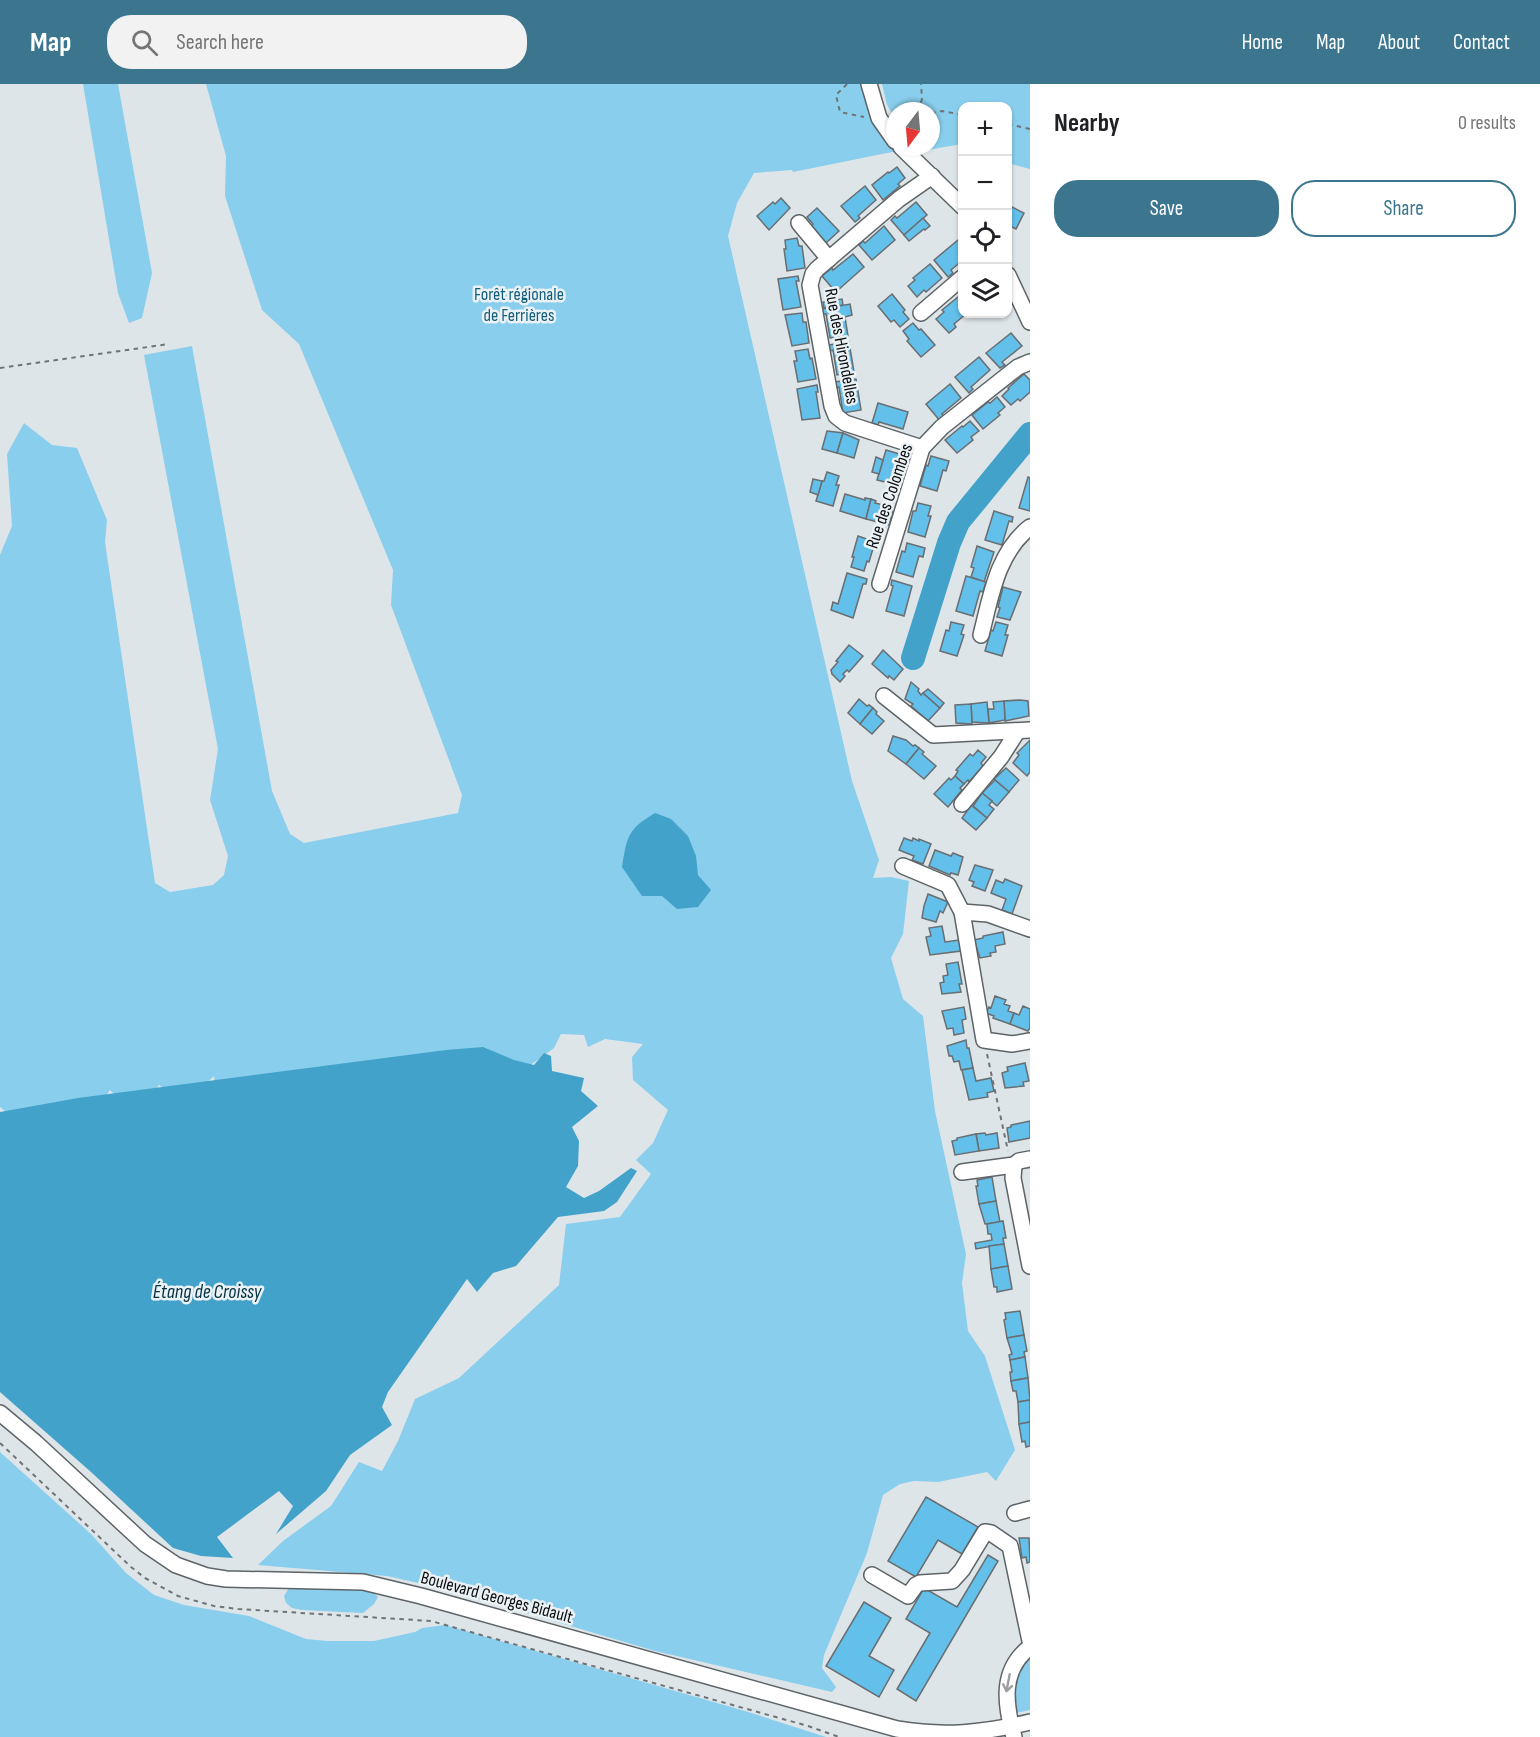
<!DOCTYPE html>
<html lang="en">
<head>
<meta charset="utf-8">
<style>
	:root { --surface:#fff; --page:#f2f2f2; --text:#202124; --muted:#757577; --line:#e0e0e0; --accent:#3b758e }
	body { margin:0; font-family:"Sofia Sans Condensed",sans-serif; background:var(--page); color:var(--text) }
	.controls { position:absolute; right:18px; top:18px; display:grid; overflow:hidden; border-radius:12px; box-shadow:0 2px 4px #0004 }
	.controls button { width:54px; height:54px; display:grid; place-items:center; padding:0; border:0; border-bottom:2px solid var(--line); background:var(--surface); color:var(--text); font:30px sans-serif }
	.compass { position:absolute; left:886px; top:18px; width:54px; height:54px; border-radius:50%; background:var(--surface); box-shadow:0 2px 4px #0004; rotate:196deg }
	.list { margin:0; padding:0; list-style:none }
	h2 { display:flex; justify-content:space-between; align-items:center; height:78px; margin:0; padding:0 24px; font-size:26px }
	h2 small { font-size:20px; font-weight:400; color:var(--muted) }
	.actions { display:flex; gap:12px; padding:18px 24px }
	.actions a { flex:1; padding:14px 0; border:2px solid var(--accent); border-radius:24px; text-align:center; font-size:21px; color:var(--accent) }
	.actions .main { background:var(--accent); color:#fff }
	.icon { flex:none; width:33px; height:33px; fill:none; stroke:currentColor; stroke-width:2; stroke-linecap:round; stroke-linejoin:round }
	.map { position:relative; flex:none; width:1030px; height:1653px; overflow:hidden }
	header { display:flex; align-items:center; gap:36px; box-sizing:border-box; height:84px; padding:0 30px; background:var(--accent); color:#fff }
	header strong { font-size:28px }
	nav { display:flex; gap:33px; margin-inline-start:auto; font-size:21px }
	.search { width:420px; height:54px; background:var(--page); display:flex; align-items:center; gap:15px; box-sizing:border-box; padding:0 21px; border-radius:24px; color:var(--muted); font-size:22px }
	main { display:flex }
	aside { flex:1; background:var(--surface) }
	.map>svg:first-child { display:block }
	.green { fill:#89ceed }
	.water { fill:#42a2ca }
	.lines { fill:none; stroke-linecap:round; stroke-linejoin:round }
	.river { stroke:#42a2ca; stroke-width:24 }
	.building { fill:#62c0ea; stroke:#686e72; stroke-width:1.5 }
	.minor-casing { stroke:#5d6366; stroke-width:18 }
	.path { stroke:#707477; stroke-width:2; stroke-dasharray:4.5 4.5; stroke-linecap:butt }
	.minor { stroke:#fff; stroke-width:15 }
	.oneway { stroke:#9d9e9f }
	.labels { text-anchor:middle; stroke-width:5; stroke-linejoin:round; paint-order:stroke }
	.park-label { font-size:18px; fill:#135e7a; stroke:#ebf2f6 }
	.street-label { font-size:18px; fill:#0b0d0e; stroke:#ebf2f6 }
	.water-label { font-size:20px; font-style:italic; fill:#033141; stroke:#ebf2f6 }
</style>
</head>
<body>
<header>
<strong>Map</strong>
<div class="search"><svg class="icon" aria-label="search" viewBox="0 0 24 24"><circle cx="10" cy="10" r="6"/><path d="M15 15l6 6"/></svg>Search here</div>
<nav><a>Home</a><a>Map</a><a>About</a><a>Contact</a></nav>
</header>
<main>
<div class="map">
<svg width="1030" height="1653" viewBox="0 0 1030 1653">
	<rect width="100%" height="100%" fill="#dee5e9"/>
	<g class="green">
		<path d="M83,0H118L152,189L142,234L129,239L118,209Z"/>
		<path d="M206,0H862C865,27 877,49 897,67L793,88L792,86L754,89L737,119L728,152L852,697L879,776L873,794L891,793L909,797L903,850L891,874L903,915L923,932L935,1027L966,1170L962,1199L968,1247L985,1272L1015,1366L996,1397L987,1388L938,1398L914,1397L900,1400L883,1411L867,1469L824,1571L822,1584L836,1603L832,1608L655,1567L445,1505L387,1492L258,1481L283,1457L331,1422L359,1378L382,1387L398,1357L415,1315L459,1294L559,1201L566,1140L620,1133L651,1090L636,1076L653,1059L668,1026L633,996L632,973L643,960L605,955L588,963L584,951L561,950L554,964L525,985L216,1011L214,992L192,1012L170,1009L159,1001L147,1018L127,1023L110,1006L100,1020L12,1033L0,1023V471L12,442L7,370L24,339L52,361L77,364L107,436L105,458L155,799L170,808L213,801L224,791L228,772L210,716L218,665L144,271L192,262L272,707L290,750L304,759L458,729L462,711L391,521L393,486L299,260L262,226L225,112L226,72Z"/>
		<path d="M882,0H1030V85L1008,79V22H963L962,60L916,68L910,63H931V27H895V34L887,21Z"/>
		<path d="M0,1368L91,1450L126,1489L154,1511L184,1521L249,1532L306,1555L327,1557H374L415,1548L422,1544L445,1541L745,1627L826,1653H0Z"/>
		<path d="M289,1504L372,1507L378,1513L374,1520L363,1529L302,1526L292,1524L286,1519L284,1512Z"/>
		<path d="M1030,1570V1626L1016,1629L1011,1600Z"/>
	</g>
	<g class="water">
		<path d="M655,729L671,735L688,752L696,772L698,791L711,806L698,823L677,825L662,812H642L622,783C627,752 628,745 655,729Z"/>
		<path d="M483,963L514,976L534,981L544,969L551,972L552,987L584,994L581,1007L598,1022L572,1043L579,1057L578,1082L566,1103L584,1114L599,1107L631,1084L637,1087L617,1118L604,1127L558,1133L516,1182L493,1189L477,1208L467,1195L388,1308L382,1323L392,1341L350,1371L326,1407L276,1450L293,1422L279,1407L217,1453L233,1474L201,1472L173,1464L91,1388L0,1308V1028L78,1014L446,966Z"/>
	</g>
	<g class="lines">
		<path class="river" d="M913,574L949,459L958,438L1030,350"/>
	</g>
	<g class="building">
		<path d="M897,83L905,94L898,100L900,102L883,116L872,101L888,88L889,89Z"/>
		<path d="M865,102L876,116L858,132L860,134L855,138L841,122Z"/>
		<path d="M781,114L790,124L769,146L757,132L773,118L775,120Z"/>
		<path d="M916,118L927,131L904,151L891,136L895,132L897,134Z"/>
		<path d="M1008,121L1024,129L1016,145L1008,141Z"/>
		<path d="M817,124L839,147L826,159L811,142L813,140L807,133Z"/>
		<path d="M923,134L930,142L925,146L924,145L909,157L904,151Z"/>
		<path d="M884,142L895,156L872,176L859,161L863,157L865,159Z"/>
		<path d="M797,154L799,162H802L805,184L787,187L784,165H786L785,156Z"/>
		<path d="M958,156L963,161V176L951,186L953,189L948,193L934,176Z"/>
		<path d="M853,170L864,183L837,207L834,206L822,192L832,184L833,186Z"/>
		<path d="M930,180L942,194L926,208L924,206L917,213L908,202L915,196L913,194Z"/>
		<path d="M798,192L799,197H796L801,223L783,226L778,195Z"/>
		<path d="M892,210L905,226L903,228L909,235L900,243L894,236L891,238L878,222Z"/>
		<path d="M958,213L963,218V230H966L954,240L956,243L949,249L936,235L944,228L942,226Z"/>
		<path d="M842,215L843,221L824,224L823,218Z"/>
		<path d="M850,220L852,231L845,233L848,252L830,254L826,230H823L822,225Z"/>
		<path d="M802,229L803,238H806L809,259L792,262L785,231Z"/>
		<path d="M913,239L919,246L921,245L935,261L921,273L907,257L909,255L903,247Z"/>
		<path d="M1011,249L1022,262L1002,278L1005,281L1000,284L986,269Z"/>
		<path d="M849,258L854,288L837,291L833,266L830,267L829,261Z"/>
		<path d="M808,265L810,275L812,274L816,295L798,298L794,277H797L795,267Z"/>
		<path d="M979,273L990,286L971,303L973,305L969,309L955,293Z"/>
		<path d="M1024,290L1030,296V308L1020,317L1018,315L1011,321L1002,312L1009,305L1008,304Z"/>
		<path d="M856,295L861,326L843,329L839,303L836,304L835,298Z"/>
		<path d="M950,300L961,314L942,330L944,333L940,337L926,320Z"/>
		<path d="M817,301L818,308H816L820,334L802,336L797,305Z"/>
		<path d="M997,313L1005,323L998,329L1000,331L983,345L972,331L988,318L990,319Z"/>
		<path d="M878,319L908,328L903,345L879,338L878,341L872,339Z"/>
		<path d="M970,337L979,347L971,353L973,356L957,369L945,356L962,342L963,343Z"/>
		<path d="M827,347L843,349L837,369L822,365Z"/>
		<path d="M843,349L859,356L854,374L837,369Z"/>
		<path d="M886,366L903,371L897,395H899L897,401L877,396Z"/>
		<path d="M931,372L949,377L946,387L943,386L937,407L920,402L926,381L928,382Z"/>
		<path d="M876,373L883,376L879,390L872,388Z"/>
		<path d="M827,388L839,392L836,401H839L833,422L816,417L822,397H824Z"/>
		<path d="M1028,393L1030,394V427L1019,424Z"/>
		<path d="M813,395L822,397L818,411L810,408Z"/>
		<path d="M845,410L865,416V414L871,415L866,435L840,427Z"/>
		<path d="M871,415L876,417L875,419L892,423L893,428L889,441L866,435Z"/>
		<path d="M918,419L931,422L928,432H931L925,453L908,448L913,427H916Z"/>
		<path d="M994,427L1013,433L1012,438L1009,437L1002,461L985,456Z"/>
		<path d="M858,452L875,458L869,478L867,477L864,487L851,483L854,473H852Z"/>
		<path d="M907,459L925,464L923,473L919,472L913,493L896,488L902,467L905,468Z"/>
		<path d="M977,462L994,468L984,498L971,493L974,484L971,483Z"/>
		<path d="M847,489L867,495L866,500H863L853,534L831,526L833,518L838,520Z"/>
		<path d="M966,492L986,498L983,508L980,507L973,532L956,527Z"/>
		<path d="M892,496L912,502L904,532L886,527L893,502L891,501Z"/>
		<path d="M1003,503L1021,508L1010,536L997,533L1000,524L998,523Z"/>
		<path d="M951,538L964,541L961,550L964,551L957,572L940,567L946,546L949,547Z"/>
		<path d="M996,538L1008,541L1005,551H1008L1002,572L985,567L991,546L993,547Z"/>
		<path d="M849,561L863,572L849,588L847,586L843,590L845,592L840,598L832,590L831,586L838,578L836,577Z"/>
		<path d="M883,566L903,585L894,596L889,592L888,594L872,580Z"/>
		<path d="M911,598L919,605L918,607L921,611L923,609L940,624L928,637L911,622L913,620L905,615Z"/>
		<path d="M928,605L944,619L940,624L923,609Z"/>
		<path d="M859,615L867,622L869,621L873,624L860,640L848,629Z"/>
		<path d="M1020,616L1028,617L1029,632L1005,637L1004,617Z"/>
		<path d="M1004,617L1005,636L989,639L988,625H994L993,618Z"/>
		<path d="M987,618L989,639L972,638L971,620Z"/>
		<path d="M971,620L972,640L956,639L955,621Z"/>
		<path d="M873,624L877,628L876,630L884,637L872,650L860,640Z"/>
		<path d="M893,652L906,656L913,662L915,661L919,664L906,680L888,667Z"/>
		<path d="M1030,656V688L1027,692L1013,679L1019,671L1017,669Z"/>
		<path d="M919,664L924,668L922,670L936,682L924,695L906,680Z"/>
		<path d="M978,666L986,673L981,679L983,682L969,698L968,696L964,700L955,692L958,687L956,686L970,670L973,672Z"/>
		<path d="M1006,684L1019,696L1009,708L994,695Z"/>
		<path d="M955,692L964,700L960,704L962,706L948,723L934,710L949,694L951,696Z"/>
		<path d="M995,696L1009,708L997,722L982,709Z"/>
		<path d="M982,709L992,717L989,721L994,725L987,734L973,722Z"/>
		<path d="M971,721L987,734L976,746L962,734Z"/>
		<path d="M904,754L912,757L913,754L919,757V755L931,760L923,780L912,776L914,772L899,766Z"/>
		<path d="M935,766L951,772L953,769L963,773L958,791L951,789L950,791L929,782Z"/>
		<path d="M975,781L993,786L985,807L972,802L974,798L969,796Z"/>
		<path d="M1005,795L1022,802L1012,830L1002,826L1006,815L991,809L996,796L1003,799Z"/>
		<path d="M928,810L948,818L943,829L940,827L936,838L922,834L924,822Z"/>
		<path d="M942,842L945,858L959,856L961,867L930,871L926,853L931,852L929,844Z"/>
		<path d="M1003,848L1005,860L995,862L996,868L990,869L991,872L980,874L974,856L983,854V852Z"/>
		<path d="M958,878L962,900H959L961,908L942,910L940,899L944,898L943,892L948,891L946,880Z"/>
		<path d="M995,912L1006,916L1004,920L1010,922L1008,927L1014,929L1010,940L993,934L994,932L986,929L989,923L991,924Z"/>
		<path d="M1023,922L1030,925V944L1028,947L1010,940L1014,929L1019,931Z"/>
		<path d="M964,923L966,935L962,936L964,949L954,951L953,944L947,945L942,927Z"/>
		<path d="M966,956L967,964H969L973,984L961,986L959,977L954,978L952,972H949L947,962Z"/>
		<path d="M1025,979L1029,997L1023,998L1024,1002L1005,1004L1002,989L1008,987L1007,983Z"/>
		<path d="M973,984L976,997L991,994L994,1007L987,1009L988,1013L969,1016L962,986Z"/>
		<path d="M1030,1037V1054L1009,1058L1007,1044L1011,1043V1041Z"/>
		<path d="M985,1049L986,1051L997,1049L999,1064L979,1067L976,1050Z"/>
		<path d="M976,1050L979,1067L955,1071L952,1057L957,1056V1054Z"/>
		<path d="M992,1093L996,1117L979,1120L976,1102H978L977,1096Z"/>
		<path d="M996,1117L1000,1138L985,1140L979,1120Z"/>
		<path d="M1003,1137L1006,1154H1003L1004,1160L976,1165L975,1159L992,1156L991,1150H988L987,1140Z"/>
		<path d="M1004,1160L1008,1182L991,1185L989,1162Z"/>
		<path d="M1008,1182L1012,1205L997,1208V1203H994L991,1185Z"/>
		<path d="M1020,1227L1024,1251L1007,1254L1004,1236L1006,1235L1005,1229Z"/>
		<path d="M1024,1251L1027,1267L1024,1268L1025,1273L1010,1276L1009,1271L1012,1270L1007,1254Z"/>
		<path d="M1025,1273L1028,1294L1011,1297L1010,1288H1012L1010,1276Z"/>
		<path d="M1028,1294L1030,1316L1018,1318L1016,1307H1013L1011,1297Z"/>
		<path d="M1030,1316V1338L1019,1340L1018,1318Z"/>
		<path d="M1030,1338V1362L1026,1363L1025,1357L1022,1358L1019,1340Z"/>
		<path d="M926,1413L978,1443L962,1470L938,1456L916,1493L888,1477Z"/>
		<path d="M1019,1454H1029L1030,1478L1027,1479L1026,1473L1022,1474Z"/>
		<path d="M988,1471L998,1477L916,1617L897,1605L930,1549L906,1535L924,1504L957,1523Z"/>
		<path d="M864,1518L891,1534L869,1572L894,1586L879,1613L826,1582Z"/>
	</g>
	<g class="lines">
		<g class="minor-casing">
			<g id="minor">
				<path d="M869,0L879,34L895,57"/>
				<path d="M901,63L963,123"/>
				<path d="M799,139L829,175"/>
				<path d="M1008,191L1030,238"/>
				<path d="M921,229L963,193"/>
				<path d="M922,364L845,339L836,332L832,322L810,201L813,190L817,185L899,115L932,92"/>
				<path d="M880,500L922,364L942,343L1018,283L1030,278"/>
				<path d="M981,551C991,512 997,469 1030,443"/>
				<path d="M884,612L933,651L1030,646"/>
				<path d="M962,720L1001,673L1017,648"/>
				<path d="M903,782L948,801L962,828L984,956L1012,960L1030,957"/>
				<path d="M962,828L988,830L1030,845"/>
				<path d="M1014,1081L1013,1094L1030,1182"/>
				<path d="M962,1088L1014,1081L1019,1077L1030,1075"/>
				<path d="M0,1329L36,1359L145,1460L176,1481L207,1492L226,1495L363,1498L421,1512L897,1645C945,1653 982,1649 1030,1638"/>
				<path d="M1015,1429L1030,1425"/>
				<path d="M872,1491L908,1512L916,1501L920,1499L952,1497L962,1486L985,1448L991,1449L1010,1462L1030,1557"/>
				<path d="M1014,1653C1005,1620 1000,1586 1030,1563"/>
			</g>
		</g>
		<g class="path">
			<path d="M847,0L836,11L840,28L864,33"/>
			<path d="M918,27L922,15L921,0"/>
			<path d="M931,29L942,27L963,31"/>
			<path d="M1008,40L1030,45"/>
			<path d="M0,284L169,260"/>
			<path d="M987,970L1008,1067"/>
			<path d="M0,1359L131,1483L145,1494L178,1512L214,1522L238,1525L431,1537L808,1642L839,1653"/>
		</g>
		<use href="#minor" class="minor"/>
	</g>
	<defs><path id="oneway-shaft" d="M-6 0H5M1.5-3L5.5 0L1.5 3" fill="none" stroke-width="1.6" stroke-linecap="round" stroke-linejoin="round" transform="scale(1.5)"/></defs>
	<use class="oneway" href="#oneway-shaft" transform="translate(1008 1599) rotate(101)"/>
	<g class="labels">
		<g class="park-label">
			<text x="519" y="216">Forêt régionale<tspan x="519" dy="21">de Ferrières</tspan></text>
		</g>
		<g class="street-label">
			<text transform="translate(842 262) rotate(79)" y="6">Rue des Hirondelles</text>
			<text transform="translate(889 412) rotate(-71)" y="6">Rue des Colombes</text>
			<text transform="translate(497 1513) rotate(15)" y="6">Boulevard Georges Bidault</text>
		</g>
		<g class="water-label">
			<text x="207" y="1214">Étang de Croissy</text>
		</g>
	</g>
</svg>
<div class="controls">
<button>+</button>
<button>−</button>
<button><svg class="icon" aria-label="locate" viewBox="0 0 24 24"><circle cx="12" cy="12" r="6"/><path d="M12 2v4M12 18v4M2 12h4M18 12h4"/></svg></button>
<button><svg class="icon" aria-label="layers" viewBox="0 0 24 24"><path d="M12 4l9 5-9 5-9-5zM3 14l9 5 9-5"/></svg></button>
</div>
<svg class="compass" viewBox="-18 -18 36 36"><path d="M0-13l5 13h-10z" fill="#e53935"/><path d="M0 13l5-13h-10z" fill="#757577"/></svg>
</div>
<aside>
<h2>Nearby<small>0 results</small></h2>
<ul class="list">
</ul>
<div class="actions"><a class="main">Save</a><a>Share</a></div>
</aside>
</main>
</body>
</html>
